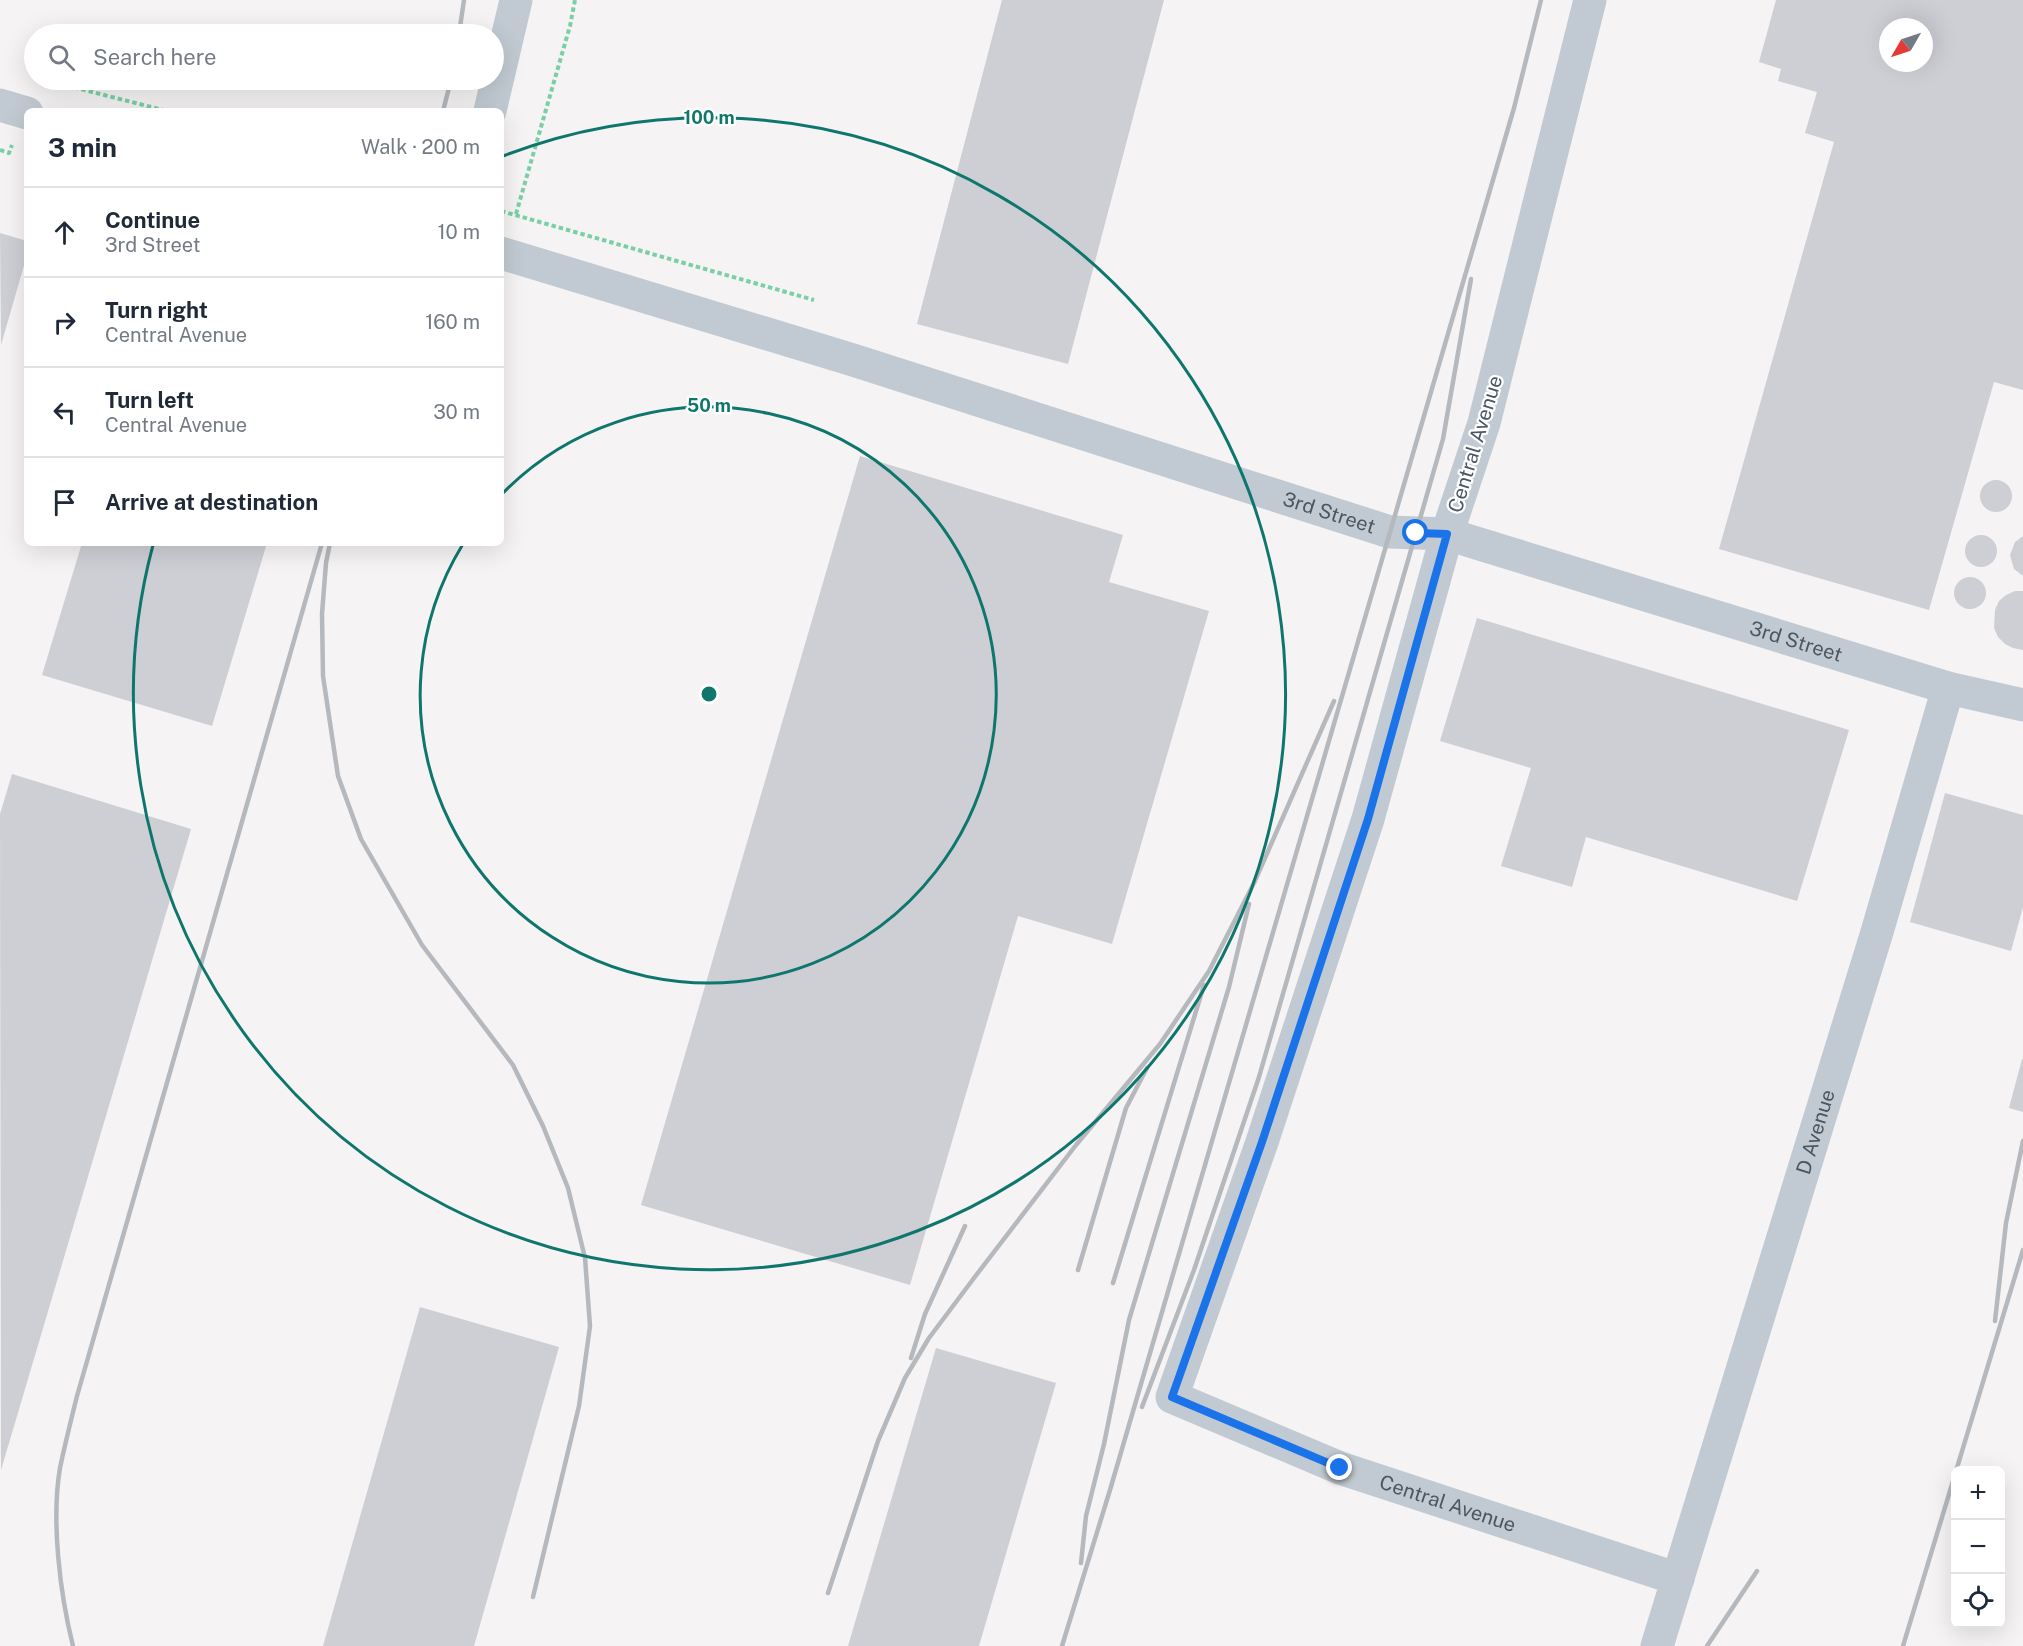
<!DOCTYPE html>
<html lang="en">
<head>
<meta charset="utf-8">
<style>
	:root { --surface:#fff; --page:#f6f6f7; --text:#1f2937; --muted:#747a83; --line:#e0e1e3 }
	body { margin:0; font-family:"Public Sans",sans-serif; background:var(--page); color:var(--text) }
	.controls { position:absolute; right:18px; bottom:18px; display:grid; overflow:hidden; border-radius:9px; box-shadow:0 6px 24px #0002 }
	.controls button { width:54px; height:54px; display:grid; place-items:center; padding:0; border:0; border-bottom:2px solid var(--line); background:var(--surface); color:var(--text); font:30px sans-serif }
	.compass { position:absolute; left:1879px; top:18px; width:54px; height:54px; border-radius:50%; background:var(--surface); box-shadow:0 6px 24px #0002; rotate:231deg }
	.stop { position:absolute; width:18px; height:18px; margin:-14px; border:4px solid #1a73e8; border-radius:50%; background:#fff }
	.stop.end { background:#1a73e8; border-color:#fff; box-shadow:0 2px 6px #0008 }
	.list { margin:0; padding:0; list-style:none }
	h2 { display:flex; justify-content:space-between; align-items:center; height:78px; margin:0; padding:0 24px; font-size:26px }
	h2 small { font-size:20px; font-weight:400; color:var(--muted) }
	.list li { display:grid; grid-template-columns:39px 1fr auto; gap:18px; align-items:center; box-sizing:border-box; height:90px; padding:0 24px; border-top:2px solid var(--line) }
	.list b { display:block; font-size:22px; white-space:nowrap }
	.list p { margin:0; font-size:20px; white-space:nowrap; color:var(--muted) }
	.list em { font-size:20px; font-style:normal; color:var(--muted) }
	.icon { flex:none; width:33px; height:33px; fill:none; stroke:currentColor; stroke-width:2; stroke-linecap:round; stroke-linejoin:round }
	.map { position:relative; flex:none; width:2023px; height:1646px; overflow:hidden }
	.search { position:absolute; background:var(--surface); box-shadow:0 6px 24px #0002; left:24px; top:24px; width:480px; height:66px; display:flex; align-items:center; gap:15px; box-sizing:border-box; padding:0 21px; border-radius:33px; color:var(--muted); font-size:22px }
	.panel { position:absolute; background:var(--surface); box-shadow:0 6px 24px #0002; left:24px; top:108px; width:480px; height:438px; border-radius:9px }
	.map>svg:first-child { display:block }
	.building { fill:#cdcfd5; fill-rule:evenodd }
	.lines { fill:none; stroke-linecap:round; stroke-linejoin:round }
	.path { stroke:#7ad0a6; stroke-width:4; stroke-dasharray:4.5 3; stroke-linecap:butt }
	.minor { stroke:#c1cad2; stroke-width:33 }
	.rail { stroke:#b5b8bd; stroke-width:4.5 }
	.route { stroke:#1a73e8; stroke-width:8 }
	.ring { fill:none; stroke:#0f766e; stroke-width:3 }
	.labels { text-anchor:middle; stroke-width:4.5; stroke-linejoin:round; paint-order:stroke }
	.street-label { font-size:20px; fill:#4a5661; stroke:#fff }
	.centre { fill:#0f766e; stroke:#fff; stroke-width:3 }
	.ring-label { font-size:18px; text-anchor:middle; font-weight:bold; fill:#0f766e; stroke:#fff; stroke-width:4.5; stroke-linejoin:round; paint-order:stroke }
</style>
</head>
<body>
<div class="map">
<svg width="2023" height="1646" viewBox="0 0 2023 1646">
	<rect width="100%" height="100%" fill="#f5f3f3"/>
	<g class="building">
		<path d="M1002,0H1164L1068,364L917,324Z"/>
		<path d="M1776,0H2023V390L1994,382L1929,610L1719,549L1834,142L1805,133L1817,92L1778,81L1781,69L1759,62ZM1888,27H1924V63H1888Z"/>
		<path d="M0,233L27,241V255L1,345Z"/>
		<path d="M860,456L1123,535L1109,582L1209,611L1112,944L1018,916L910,1285L641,1205Z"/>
		<circle cx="1996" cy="496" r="16"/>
		<circle cx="1981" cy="551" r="16"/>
		<path d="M2023,536V576L2014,569L2010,555L2015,542Z"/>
		<path d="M82,543H267L212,726L42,675Z"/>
		<circle cx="1970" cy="593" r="16"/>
		<path d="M2015,591H2023V650L2013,648L2005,644L1998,637L1994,628L1995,610L1999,601L2006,595Z"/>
		<path d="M1477,618L1849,730L1797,901L1586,837L1572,887L1501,866L1531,768L1440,741Z"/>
		<path d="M12,774L191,829L1,1470L0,814Z"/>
		<path d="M1945,793L2023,815V907L2011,951L1910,922Z"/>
		<path d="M2022,1059H2023V1112L2009,1108Z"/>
		<path d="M420,1307L559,1347L474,1646H323Z"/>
		<path d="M936,1348L1056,1383L979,1646H848Z"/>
	</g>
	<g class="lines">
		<g class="path">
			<path d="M45,80L167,111"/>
			<path d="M0,150L9,153L12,145"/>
			<path d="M501,211L814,300"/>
			<path d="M516,214L570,26L575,0"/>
		</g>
		<g class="minor">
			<path id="s1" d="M1590,0L1484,423L1447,534L1368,819L1262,1142L1172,1397L1340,1468L1678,1579"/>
			<path d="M0,105L27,113"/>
			<path d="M490,111L516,0"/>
			<path id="s2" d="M501,253L853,360L1390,532L1447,534L1948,688L2023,705"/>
			<path id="s3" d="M1657,1646L1877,932L1948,688"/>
		</g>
		<g class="rail">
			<path d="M459,34L464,0"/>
			<path d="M443,111L451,80"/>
			<path d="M330,543L326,563L322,614L323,676L338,776L361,839L422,945L513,1065L543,1126L568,1188L585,1258L590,1326L579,1406L533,1597"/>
			<path d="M1078,1270L1126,1108L1147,1068"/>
			<path d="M1113,1283L1204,985"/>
			<path d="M1995,1321L2006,1223L2023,1141"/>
			<path d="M911,1358L925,1314L965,1226"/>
			<path d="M1142,1407L1194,1270L1259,1077L1443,439L1471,279"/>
			<path d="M1081,1563L1086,1516L1104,1444L1129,1320L1229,987L1249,904"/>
			<path d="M828,1593L878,1441L905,1378L929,1338L974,1278L1076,1145L1160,1044L1209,971L1254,883L1334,701"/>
			<path d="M73,1646C60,1594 51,1521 60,1468C65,1444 71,1420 77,1396L322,543"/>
			<path d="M1062,1646L1110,1490L1514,108L1541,0"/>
			<path d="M1707,1646L1757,1571"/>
			<path d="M1903,1646L2023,1250"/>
		</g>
	</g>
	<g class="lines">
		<path class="route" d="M1340,1468L1172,1397L1262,1142L1368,819L1447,534L1416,533"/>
	</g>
	<g class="ring">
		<path d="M502 494A288 288 0 1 1 463 544"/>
		<path d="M503 156A576 576 0 1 1 153 545"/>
	</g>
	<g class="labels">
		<g class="street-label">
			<text transform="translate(1475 444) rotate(-73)" y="7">Central Avenue</text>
			<text dy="7" stroke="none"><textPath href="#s2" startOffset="868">3rd Street</textPath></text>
			<text dy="7" stroke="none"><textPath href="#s2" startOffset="1354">3rd Street</textPath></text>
			<text dy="7" stroke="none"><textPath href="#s3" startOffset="538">D Avenue</textPath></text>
			<text dy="7" stroke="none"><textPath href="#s1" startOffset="1755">Central Avenue</textPath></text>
		</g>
	</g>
	<circle cx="709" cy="694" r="9" class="centre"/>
	<g class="ring-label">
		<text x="709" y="124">100 m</text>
		<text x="709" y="412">50 m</text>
	</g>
</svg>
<div class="controls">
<button>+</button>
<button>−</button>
<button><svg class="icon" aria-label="locate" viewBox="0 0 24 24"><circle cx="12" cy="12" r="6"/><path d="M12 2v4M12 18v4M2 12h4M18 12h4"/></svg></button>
</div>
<svg class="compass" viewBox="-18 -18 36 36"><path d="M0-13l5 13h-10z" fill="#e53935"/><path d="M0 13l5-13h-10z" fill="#747a83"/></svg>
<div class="stop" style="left:1416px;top:533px"></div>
<div class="stop end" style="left:1340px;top:1468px"></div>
<div class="search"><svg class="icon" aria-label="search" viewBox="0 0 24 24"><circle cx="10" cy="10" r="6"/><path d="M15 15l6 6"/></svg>Search here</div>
<section class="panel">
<h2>3 min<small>Walk · 200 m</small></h2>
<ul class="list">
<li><svg class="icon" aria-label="ahead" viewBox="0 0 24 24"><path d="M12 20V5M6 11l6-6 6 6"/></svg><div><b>Continue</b><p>3rd Street</p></div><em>10 m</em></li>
<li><svg class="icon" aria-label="right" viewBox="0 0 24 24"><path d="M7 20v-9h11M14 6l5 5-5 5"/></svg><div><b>Turn right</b><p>Central Avenue</p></div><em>160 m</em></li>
<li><svg class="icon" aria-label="left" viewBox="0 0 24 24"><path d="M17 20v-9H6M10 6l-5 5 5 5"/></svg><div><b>Turn left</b><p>Central Avenue</p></div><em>30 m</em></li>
<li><svg class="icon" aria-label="arrive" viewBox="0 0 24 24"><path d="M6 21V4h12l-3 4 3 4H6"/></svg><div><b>Arrive at destination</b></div></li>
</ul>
</section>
</div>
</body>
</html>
